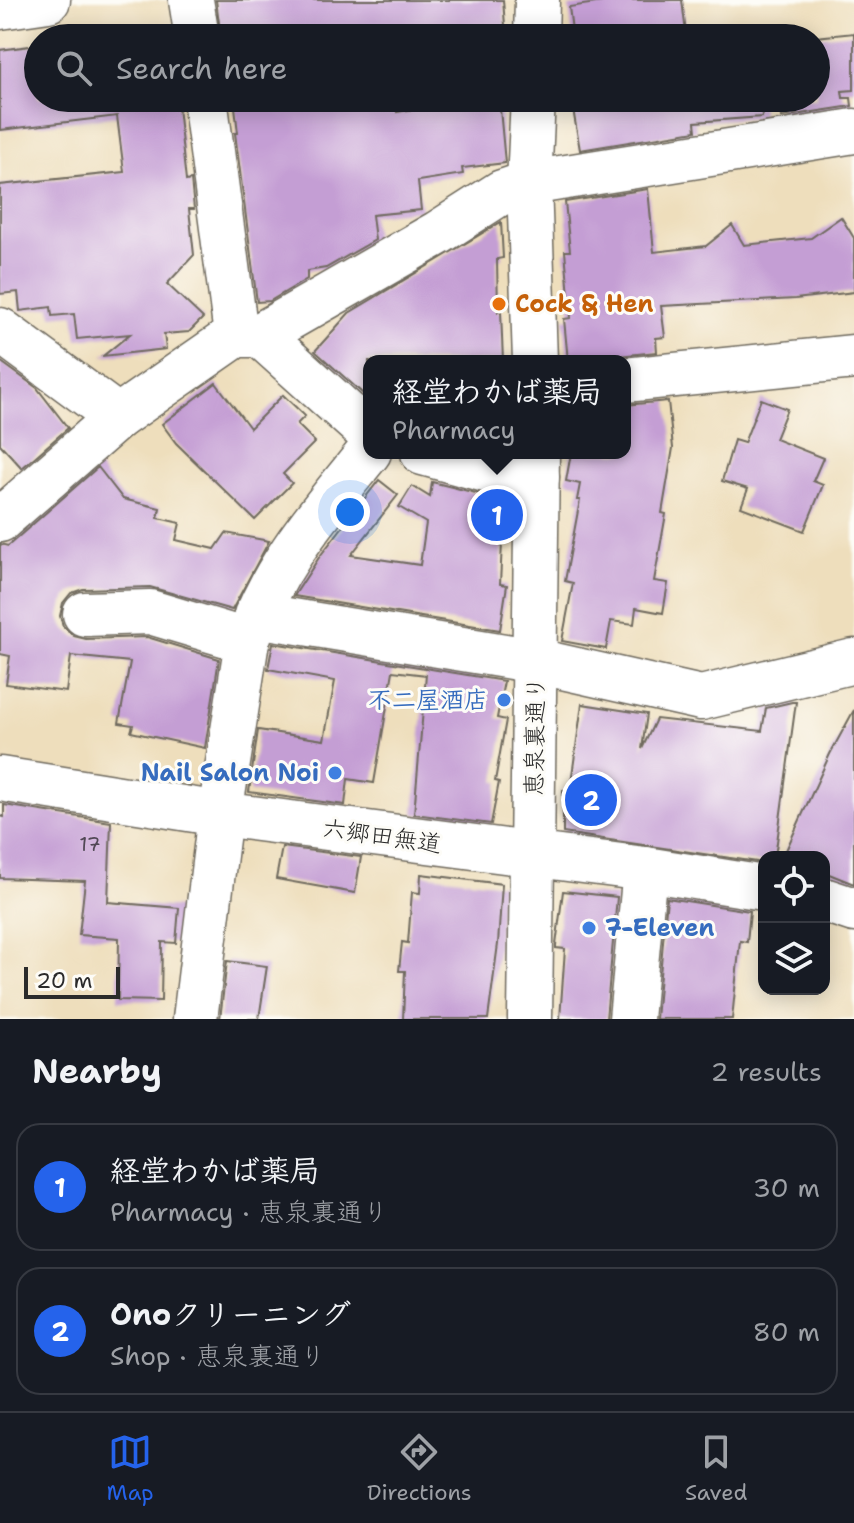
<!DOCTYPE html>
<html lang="en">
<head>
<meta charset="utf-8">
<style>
	:root { --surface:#171b24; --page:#20242c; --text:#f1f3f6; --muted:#9ea1a6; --line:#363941; --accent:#2563eb }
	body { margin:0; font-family:"Shantell Sans","Klee One",sans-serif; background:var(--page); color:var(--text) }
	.controls { position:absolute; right:24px; bottom:24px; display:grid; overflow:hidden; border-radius:16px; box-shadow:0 4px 20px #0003 }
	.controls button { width:72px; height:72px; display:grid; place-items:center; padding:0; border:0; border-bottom:2px solid var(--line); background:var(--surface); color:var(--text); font:40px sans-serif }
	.scale { position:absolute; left:24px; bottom:20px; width:96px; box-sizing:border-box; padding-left:8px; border:4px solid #2b2b2b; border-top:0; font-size:22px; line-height:28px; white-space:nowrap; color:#2b2b2b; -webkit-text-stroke:6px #fdfcf7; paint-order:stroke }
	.you { position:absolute; left:350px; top:512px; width:28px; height:28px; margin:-20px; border:6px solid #fff; border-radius:50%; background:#1a73e8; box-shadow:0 0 0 12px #1a73e833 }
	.badge { display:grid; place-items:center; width:52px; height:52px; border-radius:50%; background:var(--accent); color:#fff; font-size:26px; font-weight:700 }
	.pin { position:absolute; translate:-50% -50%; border:4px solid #fff; box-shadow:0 2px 8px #0006 }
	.popup { position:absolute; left:363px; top:355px; width:268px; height:104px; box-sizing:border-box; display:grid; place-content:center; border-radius:16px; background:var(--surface); filter:drop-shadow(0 2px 6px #0005); font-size:26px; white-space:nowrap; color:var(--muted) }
	.popup b { font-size:30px; color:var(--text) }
	.popup::after { content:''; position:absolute; left:50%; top:100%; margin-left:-16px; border:16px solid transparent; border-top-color:var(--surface) }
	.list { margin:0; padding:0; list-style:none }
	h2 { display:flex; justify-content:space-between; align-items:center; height:104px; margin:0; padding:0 32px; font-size:34px }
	h2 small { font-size:26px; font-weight:400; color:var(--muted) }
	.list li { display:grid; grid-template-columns:52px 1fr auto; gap:24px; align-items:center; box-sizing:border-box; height:128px; margin:0 16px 16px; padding:0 16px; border:2px solid var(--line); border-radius:24px }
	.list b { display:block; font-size:30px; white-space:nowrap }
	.list p { margin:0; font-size:26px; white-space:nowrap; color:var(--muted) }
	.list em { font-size:26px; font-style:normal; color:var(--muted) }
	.icon { flex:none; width:44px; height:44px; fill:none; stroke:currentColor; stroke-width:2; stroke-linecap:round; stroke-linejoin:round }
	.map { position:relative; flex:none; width:854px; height:1019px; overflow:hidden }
	.search { position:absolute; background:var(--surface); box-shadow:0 4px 20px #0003; left:24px; right:24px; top:24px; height:88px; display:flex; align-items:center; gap:20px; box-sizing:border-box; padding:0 28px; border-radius:44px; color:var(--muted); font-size:30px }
	.sheet { height:392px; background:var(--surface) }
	nav { display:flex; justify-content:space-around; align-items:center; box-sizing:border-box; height:112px; border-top:2px solid var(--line); background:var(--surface); font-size:22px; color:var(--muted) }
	nav a { display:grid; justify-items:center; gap:4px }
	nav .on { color:var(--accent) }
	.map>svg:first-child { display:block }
	.building { fill:#c49ed4 }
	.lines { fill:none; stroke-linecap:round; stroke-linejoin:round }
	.minor-casing { stroke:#6f6a5e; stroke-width:47 }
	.minor { stroke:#fff; stroke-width:44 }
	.food-dot { fill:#e8710a; stroke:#fdfcf7; stroke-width:3 }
	.shop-dot { fill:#3f7fe0; stroke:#fdfcf7; stroke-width:3 }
	.labels { text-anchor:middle; stroke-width:6; stroke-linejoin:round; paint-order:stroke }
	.number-label { font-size:20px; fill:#514855 }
	.food-label { font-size:24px; font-weight:bold; fill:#c56008; stroke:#fdfcf7; text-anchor:start }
	.shop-label { font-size:24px; font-weight:bold; fill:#366cbe; stroke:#fdfcf7; text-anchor:end }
	.street-label { font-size:24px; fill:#2b2b2b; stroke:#fdfcf7 }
</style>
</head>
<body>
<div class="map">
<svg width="854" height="1019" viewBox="0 0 854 1019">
	<rect width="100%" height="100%" fill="#fdfcf7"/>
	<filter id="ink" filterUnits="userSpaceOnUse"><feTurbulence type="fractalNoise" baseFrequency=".0125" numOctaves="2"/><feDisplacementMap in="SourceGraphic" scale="16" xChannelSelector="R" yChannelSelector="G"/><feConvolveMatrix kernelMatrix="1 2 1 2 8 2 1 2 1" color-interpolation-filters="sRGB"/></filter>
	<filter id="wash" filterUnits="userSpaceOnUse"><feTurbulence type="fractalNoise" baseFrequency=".006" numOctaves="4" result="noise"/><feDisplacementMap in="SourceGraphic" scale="32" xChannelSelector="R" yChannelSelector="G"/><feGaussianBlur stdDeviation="1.8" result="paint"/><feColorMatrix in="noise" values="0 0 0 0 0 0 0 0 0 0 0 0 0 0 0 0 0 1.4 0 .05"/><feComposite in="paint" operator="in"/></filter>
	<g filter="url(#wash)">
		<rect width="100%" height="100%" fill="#eedebc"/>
		<g id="blocks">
			<g class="building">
				<path d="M216,0H503L506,38H221Z"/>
				<path d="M616,0H682L686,33L638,38H573L569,7Z"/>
				<path d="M854,33V90L842,91L843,98H851L852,106L781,117L779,98H816V37Z"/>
				<path d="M38,45V98H177L186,181L191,180L194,209H189L194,255L167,284L203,318L189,332L164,334L166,349L103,356L130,334L77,339L74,314L52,316L51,307L20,311L18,292L0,294V185L124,172L117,116L0,130V50Z"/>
				<path d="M234,98H396L397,112L464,100L499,98L505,163L462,168L463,174L418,181L421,210L372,215L375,240L326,268L307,271V279L270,301L257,302L235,133H238Z"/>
				<path d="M579,98H761L762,117L695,122L696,131L580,150L573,109L580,108Z"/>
				<path d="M648,189L654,252L706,246L732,225L744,245L811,238L841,217L854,238V292L795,299L661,306L665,337L656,338L657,352L568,361L564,319L571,318L565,251H570L565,202Z"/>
				<path d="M501,222L503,258L497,259L498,312H501L503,361H369V399L315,351L349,313Z"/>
				<path d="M0,361L37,388L68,428L22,468L0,444Z"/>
				<path d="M216,383L250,428L283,395L305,416L297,424L315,442L283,474L292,483L255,520L176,443L162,424Z"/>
				<path d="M761,399L787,409L775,439L823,458L813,481L823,485L804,531L741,507L748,489L722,481L734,440L744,443Z"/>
				<path d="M668,401L673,448L662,513L666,514L654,581L668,583L663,613L636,608L634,624L611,621L606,649L562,641L573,583L565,581L580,500H577L580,484L566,481L571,453H625V405Z"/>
				<path d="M98,467L123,499L160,508L158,518L180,523L176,540L215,549L226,533L269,541L232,610L150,587L83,589L71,593L63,603L60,616L63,626L74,636L86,639L147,637L219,659L205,748L131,732L133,725L119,723L130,662L71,656L66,692L6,684L10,656L0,654V544L8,546Z"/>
				<path d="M379,480L398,495L351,555L420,565L426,523L399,507L412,486L430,497L432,482L484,495L483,501L504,502L500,584L507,585L500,630L294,596L320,556Z"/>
				<path d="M273,643L504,681L497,718L506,720L495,781L499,782L491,824L414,814L426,675L393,671L374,783L348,779L345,805L249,792L258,730L324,740L335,681L268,669Z"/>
				<path d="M792,702H796L775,857H764V863L563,833V790H570L582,704L647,714L642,749L656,719L762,731L766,708Z"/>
				<path d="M854,710V884L824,872V857H783L830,754Z"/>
				<path d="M4,805L111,822L108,902L179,908L176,943L162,942L161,1001L118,1000L119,938L79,935L85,881L0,878V816L4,817Z"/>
				<path d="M282,847L361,857L355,893L276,879Z"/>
				<path d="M421,874L502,884L498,944L488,1019H403L405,971H399L402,942L408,943L412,892L420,893Z"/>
				<path d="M563,891L617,897L606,1019H560L565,949L556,948V945Z"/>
				<path d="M667,898L750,911L747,942L740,941L732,1019H656Z"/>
				<path d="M227,961L267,966L259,1019H220Z"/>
			</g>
		</g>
	</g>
	<g filter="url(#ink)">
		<use href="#blocks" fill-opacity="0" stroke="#6f6a5e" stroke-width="2"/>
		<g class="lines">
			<g class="minor-casing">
				<g id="minor">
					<path d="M191,0L197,38"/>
					<path d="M0,7L48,0"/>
					<path d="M536,38L537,0"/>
					<path d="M205,98L236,335"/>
					<path d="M533,98L529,183L535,361"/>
					<path d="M0,330L118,417"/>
					<path d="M260,335L369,433"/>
					<path d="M625,380L854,357"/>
					<path d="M423,453L515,478L537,477"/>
					<path d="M0,520L118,417L236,335H260L438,233L502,192L529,183L854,131"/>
					<path d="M85,614L150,612L247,641"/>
					<path d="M256,615L536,661L701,698L854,661"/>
					<path d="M0,779L220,814L645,869L764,888"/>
					<path d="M824,900L854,910"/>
					<path d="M195,1019L220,814L247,641C273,565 319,514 369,452"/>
					<path d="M530,1019L537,453"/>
					<path d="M631,1019L645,869"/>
				</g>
			</g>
			<use href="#minor" class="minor"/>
		</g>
	</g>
	<circle class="food-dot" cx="499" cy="304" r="8"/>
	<g class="shop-dot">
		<circle cx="504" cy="700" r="8"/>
		<circle cx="335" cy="773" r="8"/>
		<circle cx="589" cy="928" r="8"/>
	</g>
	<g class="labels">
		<g class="number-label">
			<text x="90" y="851">17</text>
		</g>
		<g class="food-label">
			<text x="515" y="312">Cock &amp; Hen</text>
		</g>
		<g class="shop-label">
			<text x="488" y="708">不二屋酒店</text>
			<text x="319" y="781">Nail Salon Noi</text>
			<text x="605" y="936" text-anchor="start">7-Eleven</text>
		</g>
		<g class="street-label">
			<text transform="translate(535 736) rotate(-89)" y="8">恵泉裏通り</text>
			<text transform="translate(382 836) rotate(8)" y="8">六郷田無道</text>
		</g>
	</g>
</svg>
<div class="controls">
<button><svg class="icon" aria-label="locate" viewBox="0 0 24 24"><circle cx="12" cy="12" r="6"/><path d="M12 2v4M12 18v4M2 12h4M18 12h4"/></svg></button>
<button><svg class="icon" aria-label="layers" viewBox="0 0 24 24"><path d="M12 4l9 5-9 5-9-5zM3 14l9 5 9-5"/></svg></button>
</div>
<div class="scale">20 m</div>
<div class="you"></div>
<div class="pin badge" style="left:497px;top:515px">1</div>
<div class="popup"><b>経堂わかば薬局</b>Pharmacy</div>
<div class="pin badge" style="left:591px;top:800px">2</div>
<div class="search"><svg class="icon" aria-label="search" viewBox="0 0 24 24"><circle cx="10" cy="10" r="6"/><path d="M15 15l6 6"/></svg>Search here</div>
</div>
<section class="sheet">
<h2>Nearby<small>2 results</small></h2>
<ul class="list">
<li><span class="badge">1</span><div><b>経堂わかば薬局</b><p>Pharmacy · 恵泉裏通り</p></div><em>30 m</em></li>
<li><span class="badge">2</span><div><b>Onoクリーニング</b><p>Shop · 恵泉裏通り</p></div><em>80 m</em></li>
</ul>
</section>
<nav>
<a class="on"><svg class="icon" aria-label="map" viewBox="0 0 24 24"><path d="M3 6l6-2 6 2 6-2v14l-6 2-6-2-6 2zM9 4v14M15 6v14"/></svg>Map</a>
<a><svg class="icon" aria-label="directions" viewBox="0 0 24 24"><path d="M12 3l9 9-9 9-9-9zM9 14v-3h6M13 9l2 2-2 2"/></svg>Directions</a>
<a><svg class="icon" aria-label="saved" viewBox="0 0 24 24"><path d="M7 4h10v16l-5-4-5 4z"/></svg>Saved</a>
</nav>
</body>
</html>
